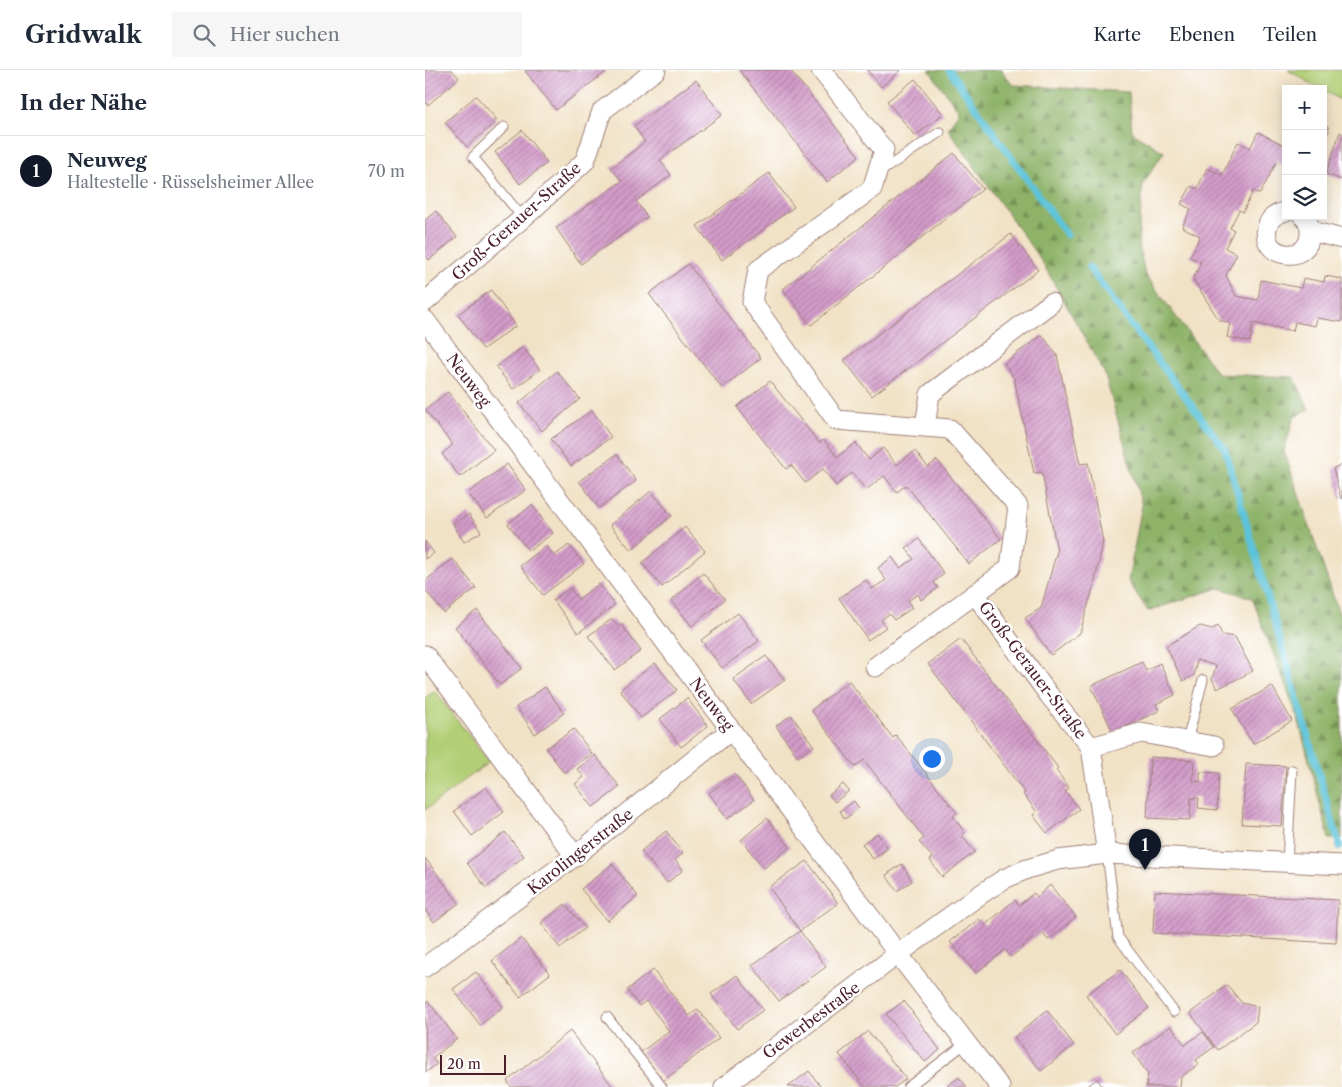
<!DOCTYPE html>
<html lang="de">
<head>
<meta charset="utf-8">
<style>
	:root { --surface:#fff; --page:#f6f6f7; --text:#1f2937; --muted:#747a83; --line:#e0e1e3; --accent:#111827 }
	body { margin:0; font-family:"Libre Caslon Text",serif; background:var(--page); color:var(--text) }
	.controls { position:absolute; right:15px; top:15px; display:grid; overflow:hidden; border-radius:0px; box-shadow:0 2px 12px #0003 }
	.controls button { width:45px; height:45px; display:grid; place-items:center; padding:0; border:0; border-bottom:1px solid var(--line); background:var(--surface); color:var(--text); font:25px sans-serif }
	.scale { position:absolute; left:15px; bottom:12px; width:66px; box-sizing:border-box; padding-left:5px; border:2px solid #4a1f2b; border-top:0; font-size:14px; line-height:18px; white-space:nowrap; color:#4a1f2b; -webkit-text-stroke:4px #fff; paint-order:stroke }
	.you { position:absolute; left:506px; top:688px; width:18px; height:18px; margin:-12px; border:4px solid #fff; border-radius:50%; background:#1a73e8; box-shadow:0 0 0 8px #1a73e833 }
	.badge { display:grid; place-items:center; width:32px; height:32px; border-radius:50%; background:var(--accent); color:#fff; font-size:16px; font-weight:700 }
	.pin { position:absolute; translate:-50% -41px; filter:drop-shadow(0 1px 2px #0008) }
	.pin::after { content:''; position:absolute; top:26px; width:18px; height:15px; background:inherit; clip-path:polygon(0 0,100% 0,50% 100%) }
	.list { margin:0; padding:0; list-style:none }
	h2 { display:flex; justify-content:space-between; align-items:center; height:65px; margin:0; padding:0 20px; font-size:21px }
	h2 small { font-size:16px; font-weight:400; color:var(--muted) }
	.list li { display:grid; grid-template-columns:32px 1fr auto; gap:15px; align-items:center; box-sizing:border-box; height:70px; padding:0 20px; border-top:1px solid var(--line) }
	.list b { display:block; font-size:19px; white-space:nowrap }
	.list p { margin:0; font-size:16px; white-space:nowrap; color:var(--muted) }
	.list em { font-size:16px; font-style:normal; color:var(--muted) }
	.icon { flex:none; width:28px; height:28px; fill:none; stroke:currentColor; stroke-width:2; stroke-linecap:round; stroke-linejoin:round }
	.map { position:relative; flex:none; width:917px; height:1017px; overflow:hidden }
	header { display:flex; align-items:center; gap:30px; box-sizing:border-box; height:70px; padding:0 25px; background:var(--surface); border-bottom:1px solid var(--line) }
	header strong { font-size:24px }
	nav { display:flex; gap:28px; margin-inline-start:auto; font-size:18px }
	.search { width:350px; height:45px; background:var(--page); display:flex; align-items:center; gap:12px; box-sizing:border-box; padding:0 18px; border-radius:0px; color:var(--muted); font-size:19px }
	main { display:flex }
	aside { flex:1; background:var(--surface) }
	.map>svg:first-child { display:block }
	.green { fill:#b2cf76; stroke:#7e7750 }
	.forest { fill:url(#forest-firs); stroke:#6c6849 }
	.lines { fill:none; stroke-linecap:round; stroke-linejoin:round }
	.stream { stroke:#5cc3d9; stroke-width:7 }
	.building { fill:url(#building-hatch) }
	.service-casing { stroke:#9e8078; stroke-width:11 }
	.minor-casing { stroke:#9e8078; stroke-width:21 }
	.service { stroke:#fff; stroke-width:9 }
	.minor { stroke:#fff; stroke-width:19 }
	.labels { text-anchor:middle; stroke-width:5; stroke-linejoin:round; paint-order:stroke }
	.street-label { font-size:16px; fill:#4a1f2b; stroke:#fff }
</style>
</head>
<body>
<header>
<strong>Gridwalk</strong>
<div class="search"><svg class="icon" aria-label="search" viewBox="0 0 24 24"><circle cx="10" cy="10" r="6"/><path d="M15 15l6 6"/></svg>Hier suchen</div>
<nav><a>Karte</a><a>Ebenen</a><a>Teilen</a></nav>
</header>
<main>
<aside>
<h2>In der Nähe<small></small></h2>
<ul class="list">
<li><span class="badge">1</span><div><b>Neuweg</b><p>Haltestelle · Rüsselsheimer Allee</p></div><em>70 m</em></li>
</ul>
</aside>
<div class="map">
<svg width="917" height="1017" viewBox="0 0 917 1017">
	<defs>
		<pattern id="forest-firs" width="22" height="20" patternUnits="userSpaceOnUse" patternTransform="scale(1.25)"><rect width="22" height="20" fill="#8db267"/><path d="M5 1l3.5 6h-7zM16 11l3.5 6h-7z" fill="#759055"/></pattern>
		<pattern id="building-hatch" width="6" height="6" patternUnits="userSpaceOnUse" patternTransform="scale(1.25)"><rect width="6" height="6" fill="#d39cca"/><path d="M-1 1l2-2M0 6l6-6M5 7l2-2" fill="none" stroke="#ad7fa4"/></pattern>
	</defs>
	<rect width="100%" height="100%" fill="#fff"/>
	<filter id="ink" filterUnits="userSpaceOnUse"><feTurbulence type="fractalNoise" baseFrequency=".02" numOctaves="2"/><feDisplacementMap in="SourceGraphic" scale="10" xChannelSelector="R" yChannelSelector="G"/><feConvolveMatrix kernelMatrix="1 2 1 2 8 2 1 2 1" color-interpolation-filters="sRGB"/></filter>
	<filter id="wash" filterUnits="userSpaceOnUse"><feTurbulence type="fractalNoise" baseFrequency=".0096" numOctaves="4" result="noise"/><feDisplacementMap in="SourceGraphic" scale="20" xChannelSelector="R" yChannelSelector="G"/><feGaussianBlur stdDeviation="1.12" result="paint"/><feColorMatrix in="noise" values="0 0 0 0 0 0 0 0 0 0 0 0 0 0 0 0 0 1.4 0 .05"/><feComposite in="paint" operator="in"/></filter>
	<g filter="url(#wash)">
		<rect width="100%" height="100%" fill="#f1e2c6"/>
		<g class="green">
			<path d="M863,0H917V31L898,20V19H895Z"/>
			<path d="M10,621L64,692L0,740V628Z"/>
		</g>
		<path class="forest" d="M504,0H576L588,15L704,22L707,62L739,82L718,114L713,172L720,204L793,304L869,307L884,339L869,347L859,381L917,552V769H904L873,648L827,528L794,518L723,541L703,511L717,435L679,302L617,192L523,59L534,41Z"/>
		<g class="lines">
			<g class="stream">
				<path d="M524,0L642,165"/>
				<path d="M664,197L706,255L800,379L915,777"/>
			</g>
		</g>
		<g id="blocks">
			<g class="building">
				<path d="M0,0H27L34,8L3,35L0,32Z"/>
				<path d="M102,0H183L131,40L100,1Z"/>
				<path d="M314,0H365L434,86L402,112Z"/>
				<path d="M442,0H476L456,17Z"/>
				<path d="M490,9L518,44L490,66L462,31Z"/>
				<path d="M271,10L297,45L235,90L246,105L211,131L222,147L156,194L131,158L197,111L186,98L220,72L209,56Z"/>
				<path d="M51,26L72,50L42,77L20,52Z"/>
				<path d="M97,60L122,93L95,114L70,82Z"/>
				<path d="M833,62L861,76V96L852,91L835,124L828,121L818,142L814,140L805,158L809,160L800,178L812,184L801,205L811,226L833,230L836,210L876,218L878,208L899,212L900,206L917,209V252L892,248L890,256L870,252L868,261L828,253L825,272L802,267L805,253L794,250L768,209L776,192L765,187L775,166L757,157L766,139L756,134L766,116L772,119L782,98L797,105L813,72L825,78Z"/>
				<path d="M915,62L917,63V110L901,104Z"/>
				<path d="M529,83L558,119L386,255L358,219Z"/>
				<path d="M344,103L369,137L297,190L272,156Z"/>
				<path d="M11,141L32,167L4,190L0,186V150Z"/>
				<path d="M586,164L613,200L447,326L419,290Z"/>
				<path d="M263,194L336,288L297,318L224,224Z"/>
				<path d="M66,220L91,256L58,279L33,244Z"/>
				<path d="M617,265L632,285L655,394L663,393L678,472L670,511L655,563L626,585L600,548L616,538L632,481L617,402L609,403L589,308L579,293Z"/>
				<path d="M98,277L115,300L88,319L71,297Z"/>
				<path d="M132,301L155,329L117,361L94,333Z"/>
				<path d="M345,311L394,373L399,370L412,387L431,373L444,390L458,378L472,395L490,381L503,397L512,390L576,469L544,494L481,415L472,422L459,406L441,420L427,403L411,416L398,399L380,413L366,395L361,399L312,337Z"/>
				<path d="M23,322L69,380L35,407L17,384L28,375L0,340Z"/>
				<path d="M167,340L186,367L146,396L126,369Z"/>
				<path d="M192,384L211,411L174,438L154,411Z"/>
				<path d="M82,394L101,420L62,448L43,423Z"/>
				<path d="M917,395V429H916L908,398Z"/>
				<path d="M226,421L247,446L206,480L185,455Z"/>
				<path d="M107,435L128,463L104,481L83,454Z"/>
				<path d="M44,444L56,462L39,472L28,454Z"/>
				<path d="M260,457L280,481L237,517L217,493Z"/>
				<path d="M494,469L519,504L509,512L513,518L496,530L493,524L483,531L487,538L469,550L464,544L456,550L461,557L443,570L414,528L441,510L447,519L461,510L453,498L467,487L475,498L489,489L481,478Z"/>
				<path d="M0,471L9,483L0,489Z"/>
				<path d="M144,475L159,494L118,525L95,496L121,476L129,486Z"/>
				<path d="M28,489L51,518L19,543L0,520V511Z"/>
				<path d="M278,503L300,529L267,556L246,531Z"/>
				<path d="M174,514L190,535L153,563L128,530L145,518L153,529Z"/>
				<path d="M52,540L97,598L75,615L30,557Z"/>
				<path d="M313,543L334,571L297,598L276,570Z"/>
				<path d="M187,549L193,556L196,554L216,581L190,600L163,566Z"/>
				<path d="M775,556L787,559L793,556L797,565L810,567L828,601L792,619L787,609L791,596L772,590L769,605L758,611L741,576Z"/>
				<path d="M536,569L633,698L631,700L644,718L640,721L654,739L622,763L608,745L612,742L598,724L600,723L503,594Z"/>
				<path d="M341,586L360,610L326,634L308,609Z"/>
				<path d="M717,592L721,601L735,593L750,625L731,634L734,641L688,662L666,616Z"/>
				<path d="M230,593L252,620L216,648L195,620Z"/>
				<path d="M424,611L468,668L471,665L532,743L528,746L540,763L537,766L550,782L517,807L505,790L508,788L494,772L499,768L439,690L430,697L386,640Z"/>
				<path d="M847,616L867,651L828,674L807,639Z"/>
				<path d="M120,617L139,643L110,664L91,637Z"/>
				<path d="M262,628L283,656L256,677L235,649Z"/>
				<path d="M366,645L389,676L373,687L351,656Z"/>
				<path d="M149,659L167,684L139,703L121,678Z"/>
				<path d="M170,685L195,717L168,737L150,714L159,707L152,699Z"/>
				<path d="M725,687L769,690L768,711L775,712V702L794,703L792,740L773,738L774,728H766L765,750L722,748Z"/>
				<path d="M821,694L861,696L857,756L817,754Z"/>
				<path d="M310,704L329,730L302,749L284,723Z"/>
				<path d="M418,714L424,721L410,732L404,725Z"/>
				<path d="M61,717L79,742L47,766L29,741Z"/>
				<path d="M429,731L434,738L420,749L415,741Z"/>
				<path d="M342,748L365,777L339,798L316,770Z"/>
				<path d="M241,761L258,783L250,790L258,800L242,813L216,781Z"/>
				<path d="M80,762L99,786L61,818L42,793Z"/>
				<path d="M452,763L463,778L448,789L437,774Z"/>
				<path d="M0,788L34,833L9,852L0,840Z"/>
				<path d="M382,791L413,833L375,861L344,817Z"/>
				<path d="M187,794L213,826L182,851L156,819Z"/>
				<path d="M477,794L487,811L472,821L461,805Z"/>
				<path d="M625,815L651,847L623,870L616,862L586,887L580,880L551,903L525,872L554,849L560,855L590,830L594,835L609,823L612,827Z"/>
				<path d="M730,821L913,830L911,873L728,863Z"/>
				<path d="M140,834L160,858L135,878L116,853Z"/>
				<path d="M375,861L401,897L354,931L327,895Z"/>
				<path d="M96,868L125,904L95,927L67,891Z"/>
				<path d="M228,900L264,946L273,939L294,968L238,1011L216,982L244,961L221,931L214,936L202,920Z"/>
				<path d="M695,900L724,938L690,964L661,925Z"/>
				<path d="M51,902L78,937L55,955L28,919Z"/>
				<path d="M312,905L338,940L312,959L286,924Z"/>
				<path d="M802,915L817,933L833,937L831,952L793,980L765,943Z"/>
				<path d="M3,931L32,969L7,988L12,994L1,1002L0,934Z"/>
				<path d="M479,931L515,980L500,992L461,944Z"/>
				<path d="M622,940L649,975L616,1001L589,967Z"/>
				<path d="M746,956L760,975L778,962L789,977L771,990L774,994L756,1007L755,1017H721L723,1004L708,983Z"/>
				<path d="M145,961L188,1017H86L82,1011Z"/>
				<path d="M443,961L481,1009L470,1017H440L414,984Z"/>
				<path d="M384,1001L396,1017H363Z"/>
				<path d="M534,1007L542,1017H521Z"/>
				<path d="M672,1009L678,1017H661Z"/>
			</g>
		</g>
	</g>
	<g filter="url(#ink)">
		<use href="#blocks" fill-opacity="0" stroke="#9e8078" stroke-width="1"/>
		<g class="lines">
			<g class="service-casing">
				<g id="service">
					<path d="M79,57L48,87L98,148"/>
					<path d="M898,61L899,60"/>
					<path d="M455,102L515,62"/>
					<path d="M762,671L778,610"/>
					<path d="M682,784L693,867L749,942"/>
					<path d="M862,793L867,700"/>
					<path d="M182,947L237,1017"/>
					<path d="M483,1017L541,973"/>
				</g>
			</g>
			<g class="minor-casing">
				<g id="minor">
					<path d="M396,0L459,80L447,119L333,200L327,232L411,350L525,359L593,436L585,498L550,524L624,625L666,677L682,784"/>
					<path d="M861,141C851,144 844,148 842,158C835,189 885,195 885,163C886,156 883,151 878,146"/>
					<path d="M886,161L917,169"/>
					<path d="M0,232L106,141L160,91L177,41L231,0"/>
					<path d="M0,250L473,884L575,1017"/>
					<path d="M500,356L505,324L626,233"/>
					<path d="M0,585L150,786"/>
					<path d="M450,597L550,524"/>
					<path d="M666,677L716,663L789,676"/>
					<path d="M0,897L150,786L306,660"/>
					<path d="M299,1017L473,884L556,824L579,809L602,799L633,790L682,784L917,795"/>
				</g>
			</g>
			<use href="#service" class="service"/>
			<use href="#minor" class="minor"/>
		</g>
	</g>
	<g class="labels">
		<g class="street-label">
			<text transform="translate(91 151) rotate(-42)" y="6">Groß-Gerauer-Straße</text>
			<text transform="translate(44 310) rotate(53)" y="6">Neuweg</text>
			<text transform="translate(608 600) rotate(53)" y="6">Groß-Gerauer-Straße</text>
			<text transform="translate(287 634) rotate(53)" y="6">Neuweg</text>
			<text transform="translate(155 781) rotate(-38)" y="6">Karolingerstraße</text>
			<text transform="translate(386 950) rotate(-37)" y="6">Gewerbestraße</text>
		</g>
	</g>
</svg>
<div class="controls">
<button>+</button>
<button>−</button>
<button><svg class="icon" aria-label="layers" viewBox="0 0 24 24"><path d="M12 4l9 5-9 5-9-5zM3 14l9 5 9-5"/></svg></button>
</div>
<div class="scale">20 m</div>
<div class="you"></div>
<div class="pin badge" style="left:720px;top:800px">1</div>
</div>
</main>
</body>
</html>
